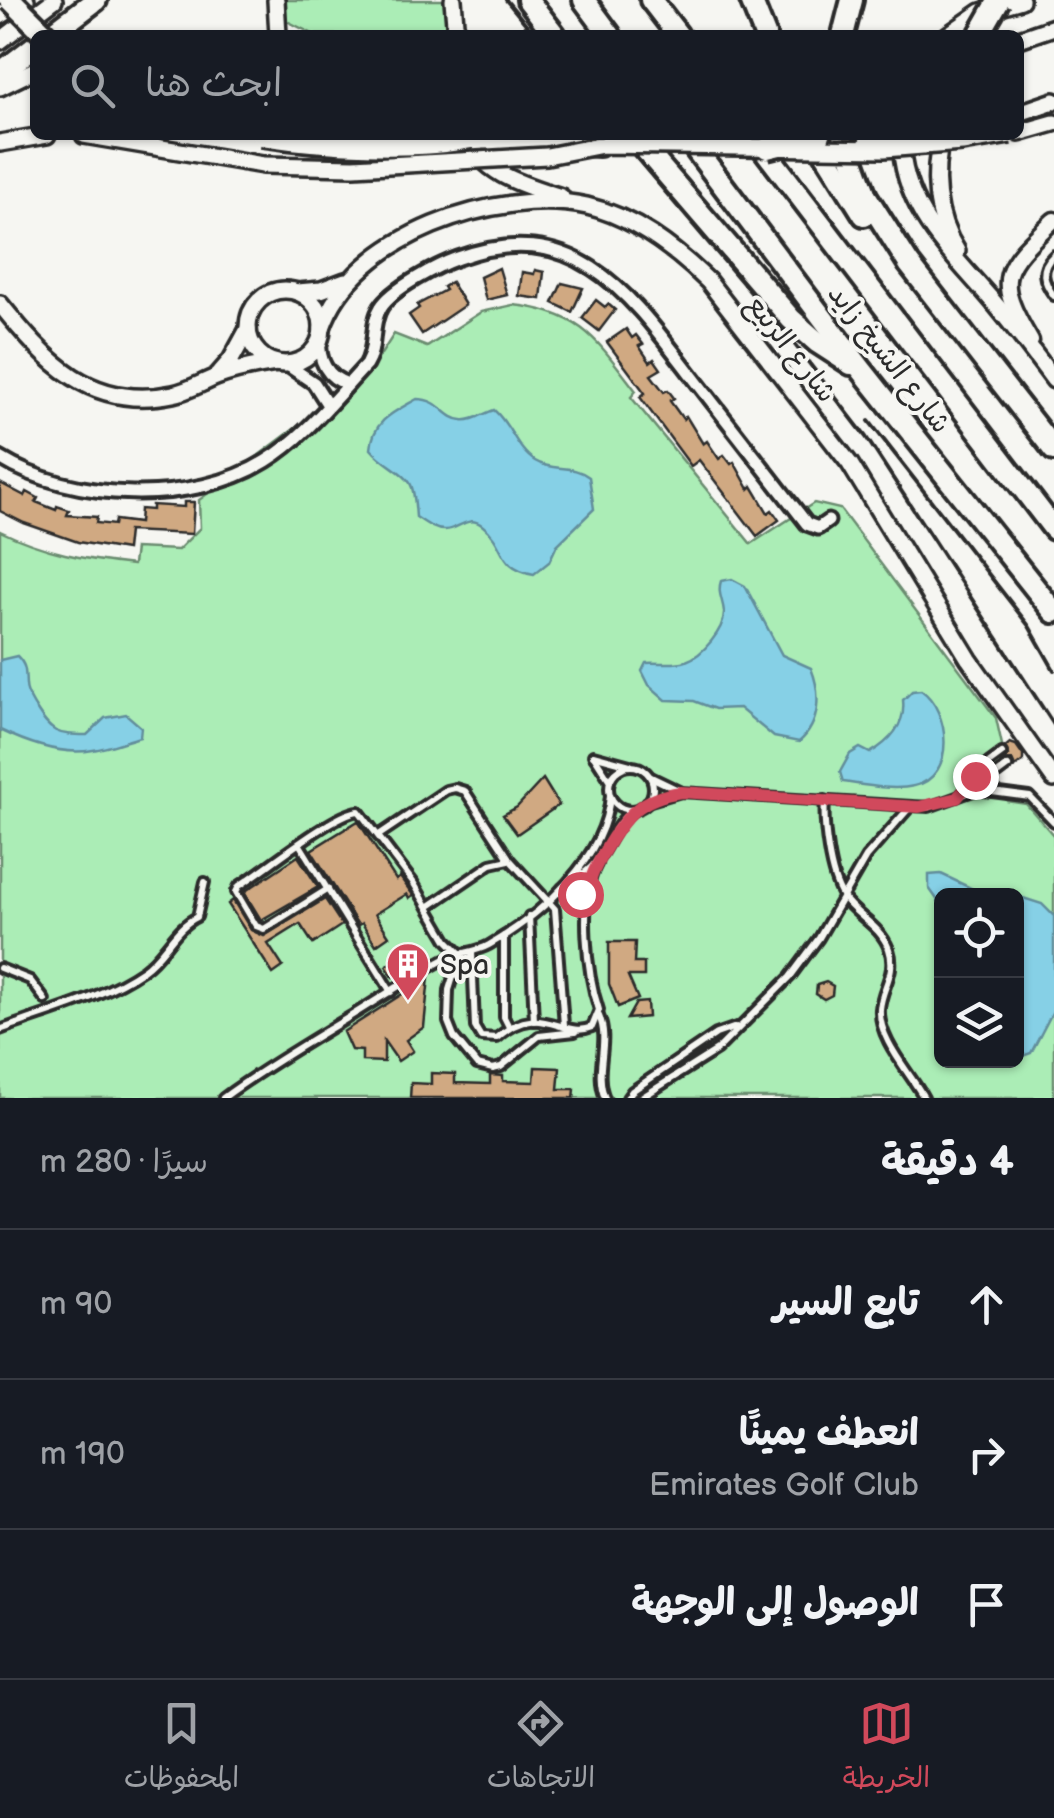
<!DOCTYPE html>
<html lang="ar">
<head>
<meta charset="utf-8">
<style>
	:root { --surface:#171b24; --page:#20242c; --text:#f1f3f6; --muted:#9ea1a6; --line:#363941; --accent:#d1495b }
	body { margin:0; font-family:"Balsamiq Sans","Playpen Sans Arabic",sans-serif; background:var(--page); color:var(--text); direction:rtl }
	.controls { position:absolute; right:30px; bottom:30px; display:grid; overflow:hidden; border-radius:15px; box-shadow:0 2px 8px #0004 }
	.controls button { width:90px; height:90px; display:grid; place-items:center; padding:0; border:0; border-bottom:2px solid var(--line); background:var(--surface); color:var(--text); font:50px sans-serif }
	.stop { position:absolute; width:30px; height:30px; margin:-22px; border:8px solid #d1495b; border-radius:50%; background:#fff }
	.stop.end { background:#d1495b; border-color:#fff; box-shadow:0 2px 10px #0008 }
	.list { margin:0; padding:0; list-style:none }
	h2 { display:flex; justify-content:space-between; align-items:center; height:130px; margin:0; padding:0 40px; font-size:42px }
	h2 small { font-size:32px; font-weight:400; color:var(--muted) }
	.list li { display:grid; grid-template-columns:65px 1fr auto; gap:30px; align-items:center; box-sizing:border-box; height:150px; padding:0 40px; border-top:2px solid var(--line) }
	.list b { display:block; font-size:38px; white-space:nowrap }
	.list p { margin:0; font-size:32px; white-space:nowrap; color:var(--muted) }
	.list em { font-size:32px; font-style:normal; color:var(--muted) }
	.icon { flex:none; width:55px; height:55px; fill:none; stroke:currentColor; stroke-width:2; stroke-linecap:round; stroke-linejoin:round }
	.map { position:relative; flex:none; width:1054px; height:1098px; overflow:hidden; direction:ltr }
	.search { position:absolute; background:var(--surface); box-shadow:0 2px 8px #0004; left:30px; right:30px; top:30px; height:110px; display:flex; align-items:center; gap:25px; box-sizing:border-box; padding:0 35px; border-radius:15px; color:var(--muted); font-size:38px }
	.sheet { height:580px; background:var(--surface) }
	nav { display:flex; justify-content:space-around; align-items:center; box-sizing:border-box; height:140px; border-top:2px solid var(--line); background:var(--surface); font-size:28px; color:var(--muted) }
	nav a { display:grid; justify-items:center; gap:5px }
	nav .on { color:var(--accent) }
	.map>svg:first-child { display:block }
	.green { fill:#abedb6; stroke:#6b8c70; stroke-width:2.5; fill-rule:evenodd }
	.water { fill:#86d0e6; stroke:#628e9b; stroke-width:2.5 }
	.building { fill:#d0a982; stroke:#2b2b2b; stroke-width:2.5 }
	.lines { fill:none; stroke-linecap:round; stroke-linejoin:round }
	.service-casing { stroke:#2b2b2b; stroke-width:14 }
	.minor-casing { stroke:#2b2b2b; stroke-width:19 }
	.tertiary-casing { stroke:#2b2b2b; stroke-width:21 }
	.secondary-casing { stroke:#2b2b2b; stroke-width:22 }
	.motorway-casing { stroke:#2b2b2b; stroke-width:28 }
	.service { stroke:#f6f6f2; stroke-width:6 }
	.minor { stroke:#f6f6f2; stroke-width:11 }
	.tertiary { stroke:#f6f6f2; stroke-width:14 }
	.secondary { stroke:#f6f6f2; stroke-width:15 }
	.motorway { stroke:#f6f6f2; stroke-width:20 }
	.rail { stroke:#2b2b2b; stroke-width:4 }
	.secondary-bridge-casing { stroke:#2b2b2b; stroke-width:22; stroke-linecap:butt }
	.motorway-bridge-casing { stroke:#2b2b2b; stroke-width:28; stroke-linecap:butt }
	.secondary-bridge { stroke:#f6f6f2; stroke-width:15 }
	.motorway-bridge { stroke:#f6f6f2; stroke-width:20 }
	.route { stroke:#d1495b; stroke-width:12 }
	.labels { text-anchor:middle; stroke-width:8; stroke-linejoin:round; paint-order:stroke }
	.street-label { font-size:28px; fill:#2b2b2b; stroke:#f6f6f2 }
	.poi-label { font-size:28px; fill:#2b2b2b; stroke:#f6f6f2; text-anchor:start }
</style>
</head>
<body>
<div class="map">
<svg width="1054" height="1098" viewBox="0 0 1054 1098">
	<rect width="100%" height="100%" fill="#f6f6f2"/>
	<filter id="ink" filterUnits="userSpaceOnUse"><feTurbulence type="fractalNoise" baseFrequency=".01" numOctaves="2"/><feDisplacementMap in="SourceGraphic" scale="20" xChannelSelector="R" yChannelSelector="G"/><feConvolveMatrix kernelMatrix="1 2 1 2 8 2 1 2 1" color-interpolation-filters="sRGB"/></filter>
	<g filter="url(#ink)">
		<g class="green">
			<path d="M282,0H445L449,35H315L281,18Z"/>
			<path d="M513,305C581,312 597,340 636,391L631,397L751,544L814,503L840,509L996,718L1002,745L999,789L1007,801L1026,804L1054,836V1098H0V531C43,552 86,560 133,565L135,548L178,550L200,528L199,500L369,373L394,334L427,347L481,312ZM942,896H1016V1060H942Z"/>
		</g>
		<g class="water">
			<path d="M417,399C441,399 445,419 462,420C472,422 484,413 494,410C511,425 517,450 535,461C553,472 573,464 589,477L594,509L557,545L549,562L534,574C496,567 507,545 483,526C468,514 460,529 445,530C435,531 424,522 416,517C415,507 415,491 410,483C403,471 383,464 371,449C373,420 394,412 417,399Z"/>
			<path d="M732,579L745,586L782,655L811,668C821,693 821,723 799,742L774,737L739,708L715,709L694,701L666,700L649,685L642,671L646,663C658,662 675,665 686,661C702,656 725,629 724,612C723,600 717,593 721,581Z"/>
			<path d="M17,656C27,666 25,672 26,685C26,693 31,700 35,707C51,733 56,735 87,735L105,718L126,714L141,727L140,737C125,741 109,748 93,750C63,756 27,743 0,730V660Z"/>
			<path d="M921,690C950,710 957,777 914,786C893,791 864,785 843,782L840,772L850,754L860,748L870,753C890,741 906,725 903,700L912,691Z"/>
			<path d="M941,874L977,891L1004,895L942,896L941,905L929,888V875Z"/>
			<path d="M1017,896L1042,904L1054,916V1009L1031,1053L1017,1058Z"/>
		</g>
		<g class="building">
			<path d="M499,268L507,295L486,300L480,277Z"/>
			<path d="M535,270L544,272L541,299L519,296L522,272L534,274Z"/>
			<path d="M451,282L465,305L422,334L409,315L419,308L417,305L445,290L443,287Z"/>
			<path d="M562,283L583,288L572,312L553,303Z"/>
			<path d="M596,300L605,307L608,304L615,310L599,331L582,318Z"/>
			<path d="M626,329L632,338L636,335L643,344L639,346L650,362L654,359L661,369L651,375L664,392L668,390L674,398L670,401L683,419L686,416L703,444L707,441L719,459L724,455L731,464L734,462L749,489L752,486L768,513L772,510L779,520L757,536L699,460L691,466L640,397L645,393L607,342Z"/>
			<path d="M0,483L25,496L27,492L38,498L36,502L56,510L57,506L69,510L67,515L97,517L96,523L114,525L115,520L139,523L140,509L152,510V505L184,507V502H194L192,534L128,531L126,550L78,542L24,523L0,511Z"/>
			<path d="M1010,743L1016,745L1023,755V761L1015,767L1012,760L1002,762L1009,755L1005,747Z"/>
			<path d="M543,779L559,805L517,834L503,815L517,807Z"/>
			<path d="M358,821L396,880L400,877L413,895L409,898L407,894L375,914L389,936L376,945L362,923L358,925L311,850Z"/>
			<path d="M298,856L318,887L261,920L244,892Z"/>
			<path d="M325,899L342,925L313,944L300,924L268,944L283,967L273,974L228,904L233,900L251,930L264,936Z"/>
			<path d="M609,942H635L634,963H644V976H628L638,999L618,1007L609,984Z"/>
			<path d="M410,951L417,961L393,977L386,966Z"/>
			<path d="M429,977L424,1027L406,1040L413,1051L398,1061L384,1041V1062L362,1061V1051L351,1050L343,1032Z"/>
			<path d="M826,982L833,986L832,995L824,999L816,994L817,985Z"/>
			<path d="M647,1002L648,1017L627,1019L636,1003Z"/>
			<path d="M535,1067L560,1068L558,1089H575L574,1098H410L411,1083L431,1084V1073L455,1074V1083L490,1084V1075L503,1076V1081L534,1082Z"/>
		</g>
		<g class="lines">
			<g class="service-casing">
				<g id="service">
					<path d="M1054,255C1039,269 1043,281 1054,296"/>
					<path d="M593,755L630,765"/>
					<path d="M594,756L610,781"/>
					<circle cx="631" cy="788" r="22"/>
					<path d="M651,777L680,791"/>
					<path d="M977,790L1030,797L1054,822"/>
					<path d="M961,795L979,770L1002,753"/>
					<path d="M825,800C823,824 829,876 843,897C857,917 880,925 889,949C897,973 882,986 880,1009C878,1040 910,1072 924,1098"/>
					<path d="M647,802L681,792L929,807L976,790L1008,766"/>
					<path d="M379,835L446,790L455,788L465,791L510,860L555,909L564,1025"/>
					<path d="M300,845L391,992"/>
					<path d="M574,878C607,866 607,829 633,810"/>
					<path d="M562,888L574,890L587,903"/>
					<path d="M328,889L264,929L256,926L236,892L239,886C264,870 334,813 359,811L413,882L447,940L460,953"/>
					<path d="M428,907L491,864L509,860"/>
					<path d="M529,916L534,1021"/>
					<path d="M504,936V1017L509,1027"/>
					<path d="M472,952L475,1027L481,1037L497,1038C540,999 562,1040 592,1027L599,1010C587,974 578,898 597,864"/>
					<path d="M472,963L453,977L449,990L448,1022L454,1037L477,1065L493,1069L501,1067L539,1036L575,1032"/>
					<path d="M0,968L30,980L45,1000"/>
					<path d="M599,1016C611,1042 593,1071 605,1098"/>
					<path d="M0,1030C47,1012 101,999 143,970C164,956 175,927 197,917L205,882"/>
					<path d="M223,1098C262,1069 305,1044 346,1019C379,999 411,977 445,959C459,952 475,953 489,945C541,915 606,858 610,795"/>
					<path d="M627,1098L632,1091L716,1034L736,1027"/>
					<path d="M641,1098L717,1050L790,977L819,938L866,857L910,807"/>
				</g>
			</g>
			<g class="minor-casing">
				<g id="minor">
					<path d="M320,339C318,360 327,378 348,384"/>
					<path d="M286,364L314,383L328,405"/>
					<path d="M0,458C71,502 194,506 266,461C304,438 335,398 366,365C377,347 370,324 381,307C392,289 438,265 458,258C580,214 634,301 699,385C735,431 771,478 807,524L818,528L828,521"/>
				</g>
			</g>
			<g class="tertiary-casing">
				<path id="tertiary" d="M1031,341C993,277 1002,269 1054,220"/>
			</g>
			<g class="secondary-casing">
				<g id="secondary">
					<path d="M276,0L278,35"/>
					<path d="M453,0L456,35"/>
					<path d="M0,16L26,0"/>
					<path d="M948,35L981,12L1021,0"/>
					<path d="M1019,39L1054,27"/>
					<path d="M0,41L54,0"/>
					<path d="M0,87L35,70"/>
					<path d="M1019,113L1054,101"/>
					<path d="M1019,133L1054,123"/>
					<path d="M84,135L263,165"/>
					<path d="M464,135C485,175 521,184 561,197"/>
					<path d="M942,135C932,174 935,217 957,251"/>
					<path d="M901,139C902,209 949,250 991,299C1013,325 1034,353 1054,380"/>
					<path d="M0,143L47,135"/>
					<circle cx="285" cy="327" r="37"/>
					<path d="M298,292L321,290L345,281"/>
					<path d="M0,304C46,361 91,411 173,394C188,391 201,383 216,377C235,370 256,366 276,363"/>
					<path d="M322,328C353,235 498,187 587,206C634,217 674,248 708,281L850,464L969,659L1054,779"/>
					<path d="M217,376L231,360L248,329"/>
				</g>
			</g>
			<g class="motorway-casing">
				<g id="motorway">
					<path d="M528,0L555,35"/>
					<path d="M584,0L610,35"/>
					<path d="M651,0L678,35"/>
					<path d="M751,0L765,35"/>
					<path d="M50,35L96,0"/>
					<path d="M843,35L852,0"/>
					<path d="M0,73L35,46"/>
					<path d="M633,135L791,319L817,342L851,364"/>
					<path d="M685,135L861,369L1054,612"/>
					<path d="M753,135L1054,529"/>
					<path d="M814,135L864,215"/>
					<path d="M844,135L866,196L909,264L1054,450"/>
					<path d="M471,138L599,145"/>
				</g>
			</g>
			<use href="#service" class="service"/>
			<use href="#minor" class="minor"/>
			<use href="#tertiary" class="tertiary"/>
			<use href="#secondary" class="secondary"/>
			<use href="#motorway" class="motorway"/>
			<g class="rail">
				<path d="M506,0L535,35"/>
				<path d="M617,135L792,341L866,437L1054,725"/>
				<path d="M869,421L1029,626L1054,670"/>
			</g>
			<g class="secondary-bridge-casing">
				<g id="secondary-bridge">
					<path d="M867,142L914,135"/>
					<path d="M263,165L354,167L547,156L603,145L884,149L962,143L1010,135"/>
				</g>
			</g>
			<g class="motorway-bridge-casing">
				<g id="motorway-bridge">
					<path d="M11,0L46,35"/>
					<path d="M979,35L999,0"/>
					<path d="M262,135C323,144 411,150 471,138"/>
					<path d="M767,148L820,135"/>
				</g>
			</g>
			<use href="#secondary-bridge" class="secondary-bridge"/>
			<use href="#motorway-bridge" class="motorway-bridge"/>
		</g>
	</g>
	<g class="lines" filter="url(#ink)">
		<path class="route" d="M580,894L587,904C587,883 594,869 604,852C624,817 639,798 681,792L919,807L957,798L975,776"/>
	</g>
	<defs>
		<g id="building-pin" transform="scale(2.25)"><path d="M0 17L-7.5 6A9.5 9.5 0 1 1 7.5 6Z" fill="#d1495b" stroke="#f6f6f2"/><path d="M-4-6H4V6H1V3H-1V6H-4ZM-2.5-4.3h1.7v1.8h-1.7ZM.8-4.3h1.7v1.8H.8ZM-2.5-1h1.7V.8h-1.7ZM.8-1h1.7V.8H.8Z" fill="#fff"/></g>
	</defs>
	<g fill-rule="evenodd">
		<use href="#building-pin" x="408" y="964"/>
	</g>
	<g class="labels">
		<g class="street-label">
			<text transform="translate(792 348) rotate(52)" y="10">شارع الربيع</text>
			<text transform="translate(890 358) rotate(52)" y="10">شارع الشيخ زايد</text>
		</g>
		<g class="poi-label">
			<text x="440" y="974">Spa</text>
		</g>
	</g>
</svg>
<div class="controls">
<button><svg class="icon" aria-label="locate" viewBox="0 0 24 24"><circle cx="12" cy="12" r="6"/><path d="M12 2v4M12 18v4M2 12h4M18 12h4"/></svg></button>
<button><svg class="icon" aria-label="layers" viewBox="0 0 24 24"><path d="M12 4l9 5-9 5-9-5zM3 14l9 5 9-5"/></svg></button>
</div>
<div class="stop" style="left:580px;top:894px"></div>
<div class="stop end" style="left:975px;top:776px"></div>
<div class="search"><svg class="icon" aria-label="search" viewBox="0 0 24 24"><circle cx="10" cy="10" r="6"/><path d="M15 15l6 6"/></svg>ابحث هنا</div>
</div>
<section class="sheet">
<h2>4 دقيقة<small>سيرًا · 280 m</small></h2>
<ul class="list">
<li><svg class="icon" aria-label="ahead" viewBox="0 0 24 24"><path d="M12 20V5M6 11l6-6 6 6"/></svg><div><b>تابع السير</b></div><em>90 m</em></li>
<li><svg class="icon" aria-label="right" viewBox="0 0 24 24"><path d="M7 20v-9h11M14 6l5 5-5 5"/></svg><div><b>انعطف يمينًا</b><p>Emirates Golf Club</p></div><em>190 m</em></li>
<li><svg class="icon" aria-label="arrive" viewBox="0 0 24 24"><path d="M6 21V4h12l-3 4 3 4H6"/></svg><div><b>الوصول إلى الوجهة</b></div></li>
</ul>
</section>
<nav>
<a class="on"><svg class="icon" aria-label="map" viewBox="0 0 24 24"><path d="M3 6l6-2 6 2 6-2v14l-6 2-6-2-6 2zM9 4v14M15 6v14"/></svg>الخريطة</a>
<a><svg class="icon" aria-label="directions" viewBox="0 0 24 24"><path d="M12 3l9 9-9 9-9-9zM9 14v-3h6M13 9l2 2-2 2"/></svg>الاتجاهات</a>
<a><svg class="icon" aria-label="saved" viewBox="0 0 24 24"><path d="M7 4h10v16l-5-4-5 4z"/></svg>المحفوظات</a>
</nav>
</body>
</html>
